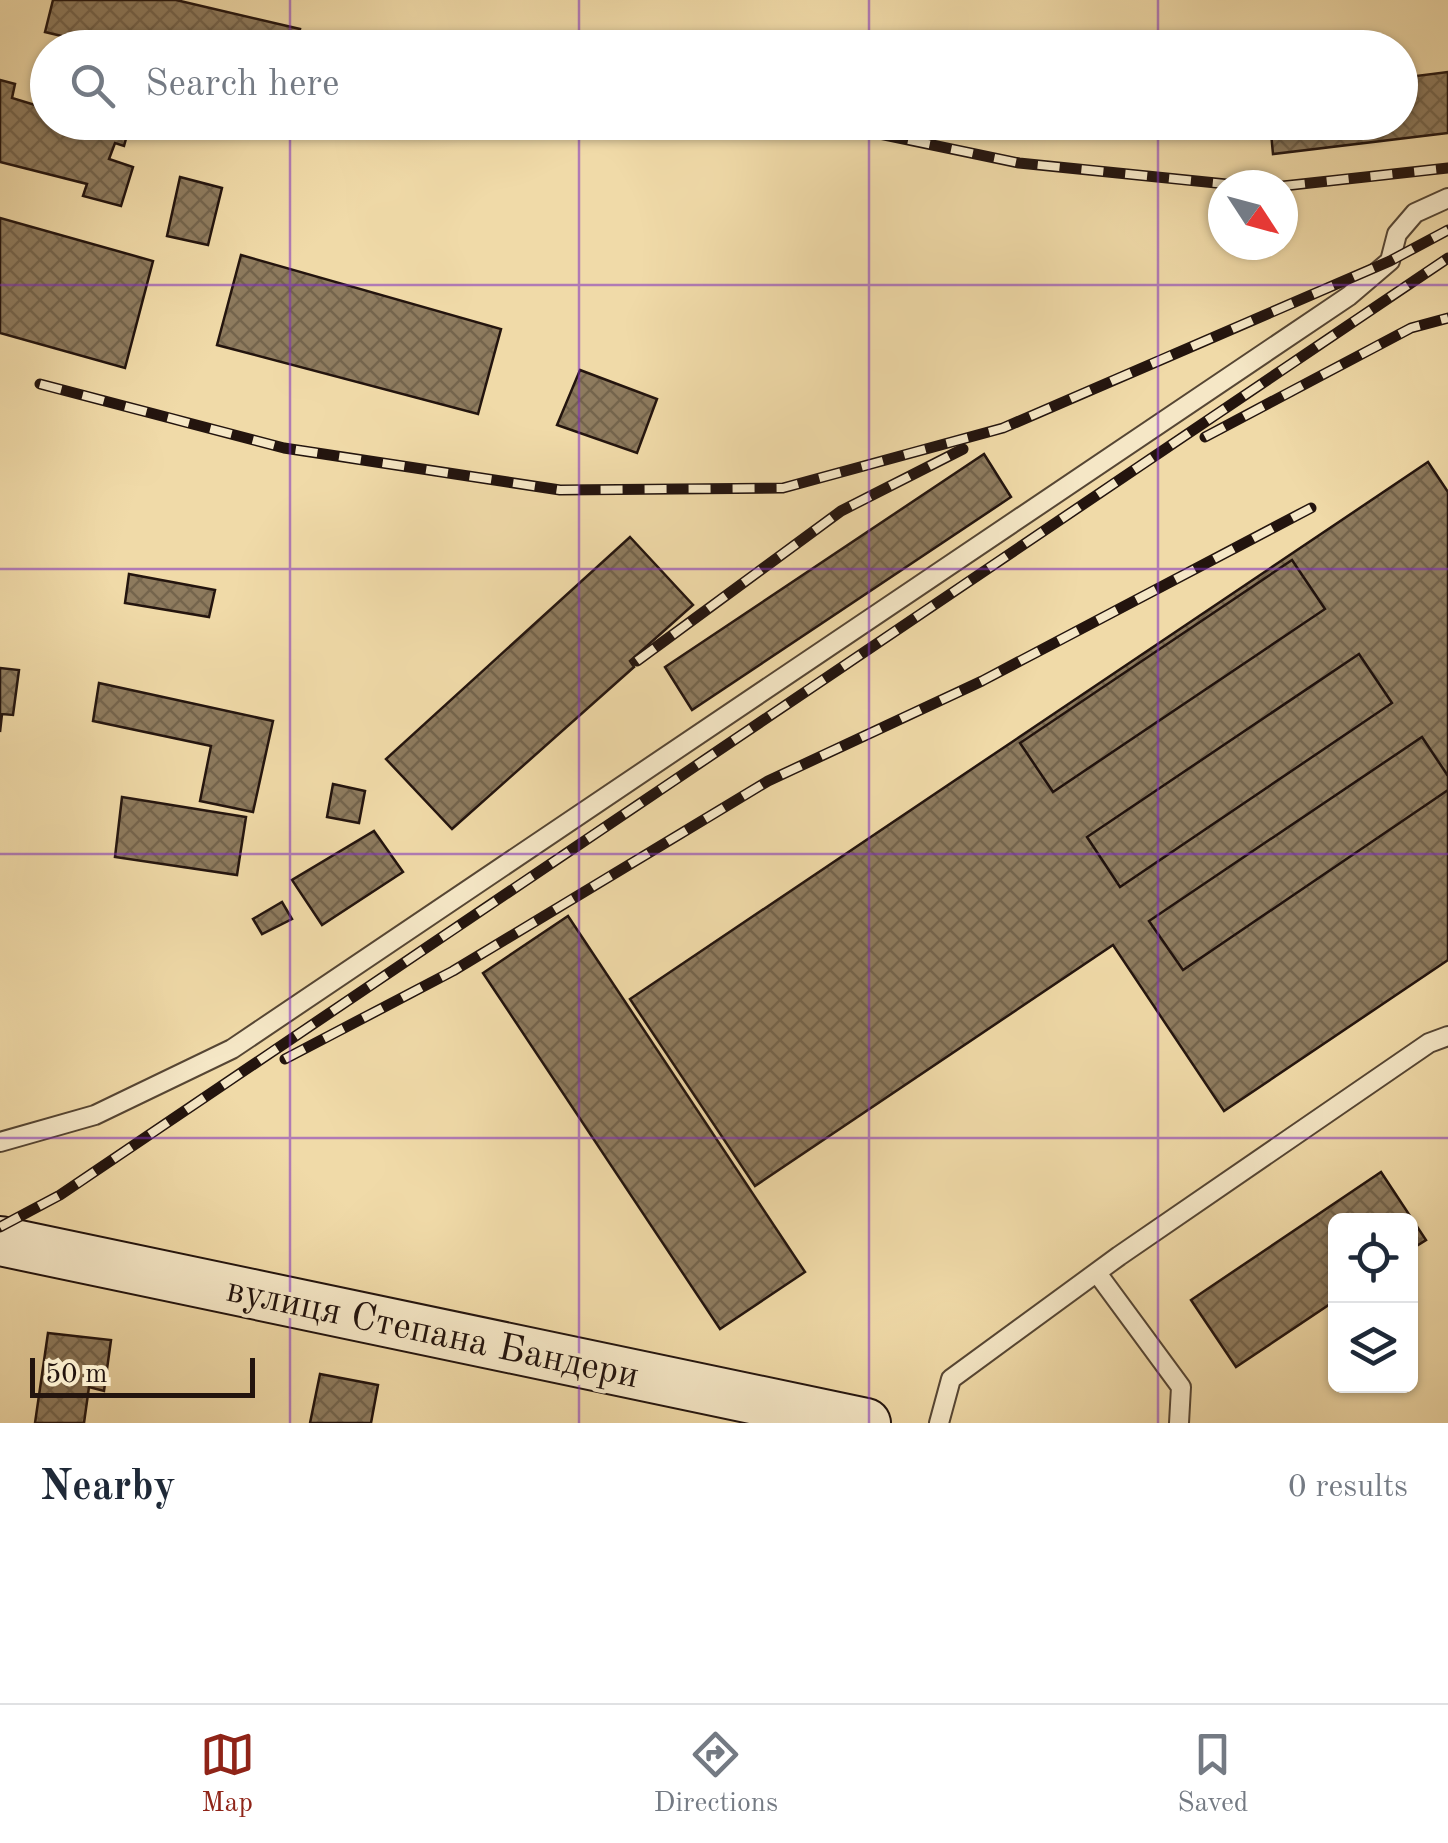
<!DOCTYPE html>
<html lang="en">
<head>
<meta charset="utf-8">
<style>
	:root { --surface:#fff; --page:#f6f6f7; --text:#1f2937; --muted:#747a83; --line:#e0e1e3; --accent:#8f2418 }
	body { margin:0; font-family:"Old Standard TT",serif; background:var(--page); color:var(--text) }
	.controls { position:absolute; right:30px; bottom:30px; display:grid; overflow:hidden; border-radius:15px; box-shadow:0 2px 8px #0004 }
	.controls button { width:90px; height:90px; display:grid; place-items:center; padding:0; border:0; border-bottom:2px solid var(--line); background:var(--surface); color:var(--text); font:50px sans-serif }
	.compass { position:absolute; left:1208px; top:170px; width:90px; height:90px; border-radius:50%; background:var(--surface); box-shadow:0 2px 8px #0004; rotate:126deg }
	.scale { position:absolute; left:30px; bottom:25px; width:225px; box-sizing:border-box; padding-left:10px; border:5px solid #23140e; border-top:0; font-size:28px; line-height:35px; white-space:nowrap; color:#23140e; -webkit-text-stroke:8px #f5e7c6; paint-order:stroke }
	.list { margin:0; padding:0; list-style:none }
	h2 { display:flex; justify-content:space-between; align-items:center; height:130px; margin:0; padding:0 40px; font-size:42px }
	h2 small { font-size:32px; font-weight:400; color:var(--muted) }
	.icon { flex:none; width:55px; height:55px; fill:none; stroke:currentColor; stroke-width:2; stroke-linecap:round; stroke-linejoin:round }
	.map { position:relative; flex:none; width:1448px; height:1423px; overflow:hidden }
	.search { position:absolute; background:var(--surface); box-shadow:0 2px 8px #0004; left:30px; right:30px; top:30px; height:110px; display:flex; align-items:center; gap:25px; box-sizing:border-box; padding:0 35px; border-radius:55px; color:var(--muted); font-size:38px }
	.sheet { height:280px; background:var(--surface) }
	nav { display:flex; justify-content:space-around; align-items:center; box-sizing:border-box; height:140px; border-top:2px solid var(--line); background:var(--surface); font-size:28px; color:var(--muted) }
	nav a { display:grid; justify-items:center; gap:5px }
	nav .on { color:var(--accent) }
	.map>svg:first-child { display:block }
	.building { fill:url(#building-cross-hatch); stroke:#23140e; stroke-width:2.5 }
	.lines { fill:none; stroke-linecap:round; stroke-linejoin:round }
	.lane-casing { stroke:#564634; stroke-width:22 }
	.secondary-casing { stroke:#23140e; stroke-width:52 }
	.lane { stroke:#f5e7c6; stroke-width:18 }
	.secondary { stroke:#f5e7c6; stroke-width:48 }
	.rail-casing { stroke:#23140e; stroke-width:11 }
	.rail { stroke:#f5e7c6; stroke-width:8; stroke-dasharray:22; stroke-linecap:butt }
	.grid { fill:none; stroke:#7b2cbf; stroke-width:2.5; stroke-opacity:0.55 }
	.labels { text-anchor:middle; stroke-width:8; stroke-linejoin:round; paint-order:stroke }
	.street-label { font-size:38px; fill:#23140e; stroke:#f5e7c6 }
</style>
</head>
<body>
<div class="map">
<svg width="1448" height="1423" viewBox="0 0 1448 1423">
	<defs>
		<pattern id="building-cross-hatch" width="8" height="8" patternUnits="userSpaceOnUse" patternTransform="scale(2.5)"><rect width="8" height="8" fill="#8e7b5e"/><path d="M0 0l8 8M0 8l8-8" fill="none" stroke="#74644c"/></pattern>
	</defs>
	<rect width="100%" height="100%" fill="#f0daa8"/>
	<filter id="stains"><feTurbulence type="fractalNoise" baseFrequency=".002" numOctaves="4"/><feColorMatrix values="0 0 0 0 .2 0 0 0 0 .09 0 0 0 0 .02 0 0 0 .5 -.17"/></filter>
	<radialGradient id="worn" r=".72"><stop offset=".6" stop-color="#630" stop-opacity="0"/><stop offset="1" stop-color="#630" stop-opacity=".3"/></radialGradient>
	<g class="building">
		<path d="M53,0H176L300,29L296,48H112L45,32Z"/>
		<path d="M1448,72V133L1273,154L1270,122H1400V78Z"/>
		<path d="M0,80L15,84L12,98L48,109V122H89L88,128L101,132L103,122L129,128L124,146L115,143L109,159L133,167L121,206L83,196L87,184L0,162Z"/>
		<path d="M180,177L222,188L208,245L167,236Z"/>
		<path d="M0,218L153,261L125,368L0,333Z"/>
		<path d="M241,255L501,329L478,414L217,345Z"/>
		<path d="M580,370L657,399L637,453L557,425Z"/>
		<path d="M984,454L1011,497L692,710L665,667Z"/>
		<path d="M1428,462L1448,492V960L1224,1111L1113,945L755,1186L630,999Z"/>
		<path d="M630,537L693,605L630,661L634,667L452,829L386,759Z"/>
		<path d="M1292,560L1325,609L1053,792L1020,743Z"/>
		<path d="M129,574L215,590L209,617L125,603Z"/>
		<path d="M1359,654L1392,703L1120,887L1087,837Z"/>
		<path d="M0,668L19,670L13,715L2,714L0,732Z"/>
		<path d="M99,683L273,721L253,812L200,801L211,746L93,721Z"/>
		<path d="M1422,737L1448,776V790L1183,970L1149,921Z"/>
		<path d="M333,784L365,791L359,823L327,817Z"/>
		<path d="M122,797L246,817L237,875L115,857Z"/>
		<path d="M374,831L403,872L322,925L292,880Z"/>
		<path d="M282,902L292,919L262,934L253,919Z"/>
		<path d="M568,916L805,1272L720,1329L483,973Z"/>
		<path d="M1381,1172L1426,1240L1410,1250V1220H1336V1300L1236,1367L1191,1300Z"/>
		<path d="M48,1333L111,1340L104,1391L89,1387L84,1423H35Z"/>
		<path d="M320,1374L378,1385L371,1423H310Z"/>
	</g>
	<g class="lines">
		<g class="lane-casing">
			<g id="lane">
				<path d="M0,1142L95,1115L232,1049L1349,296L1390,261L1397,234L1415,213L1448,198"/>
				<path d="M1097,1273L1181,1387L1179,1423"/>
				<path d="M939,1423L951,1379L1119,1256L1429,1043L1448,1036"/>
			</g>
		</g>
		<g class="secondary-casing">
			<path id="secondary" d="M0,1241L866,1423"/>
		</g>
		<use href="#lane" class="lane"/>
		<use href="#secondary" class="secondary"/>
		<g class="rail-casing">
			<g id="rail">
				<path d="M822,122L1019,163L1236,185"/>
				<path d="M1283,186L1448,168"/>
				<path d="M40,384L284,448L560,490L783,488L1003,428L1390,261L1448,230"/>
				<path d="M1205,437L1411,328L1448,318"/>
				<path d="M637,661L841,511L963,449"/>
				<path d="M285,1059L453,971L768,781L982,681L1311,508"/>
				<path d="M0,1227L60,1195L1448,258"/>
			</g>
		</g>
		<use href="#rail" class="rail"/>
	</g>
	<path class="grid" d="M290,0V48M579,0V48M869,0V48M1158,0V48M290,122V1423M579,122V1423M869,122V1423M1158,122V1423M0,285H1448M0,569H1448M0,854H1448M0,1138H1448"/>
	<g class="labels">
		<g class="street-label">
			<text transform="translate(433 1331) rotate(12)" y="13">вулиця Степана Бандери</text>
		</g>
	</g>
	<rect width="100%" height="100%" filter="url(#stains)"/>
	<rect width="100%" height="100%" fill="url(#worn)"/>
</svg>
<div class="controls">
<button><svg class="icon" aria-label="locate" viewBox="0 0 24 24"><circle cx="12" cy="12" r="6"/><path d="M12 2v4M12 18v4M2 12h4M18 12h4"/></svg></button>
<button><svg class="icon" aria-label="layers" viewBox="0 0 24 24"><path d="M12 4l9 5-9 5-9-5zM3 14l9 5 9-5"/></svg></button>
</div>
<svg class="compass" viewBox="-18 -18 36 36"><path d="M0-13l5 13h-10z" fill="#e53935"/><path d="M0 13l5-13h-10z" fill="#747a83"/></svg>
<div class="scale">50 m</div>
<div class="search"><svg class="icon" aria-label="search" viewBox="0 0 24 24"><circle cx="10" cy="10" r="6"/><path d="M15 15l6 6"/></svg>Search here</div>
</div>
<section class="sheet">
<h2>Nearby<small>0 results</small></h2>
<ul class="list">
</ul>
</section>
<nav>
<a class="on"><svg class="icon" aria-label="map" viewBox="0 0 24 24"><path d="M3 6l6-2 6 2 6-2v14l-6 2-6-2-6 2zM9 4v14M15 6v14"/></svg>Map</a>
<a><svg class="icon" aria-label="directions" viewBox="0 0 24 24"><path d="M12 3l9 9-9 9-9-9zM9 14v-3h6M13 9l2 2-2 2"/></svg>Directions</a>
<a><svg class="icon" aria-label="saved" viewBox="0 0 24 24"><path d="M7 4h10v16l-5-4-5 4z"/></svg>Saved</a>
</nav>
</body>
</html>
